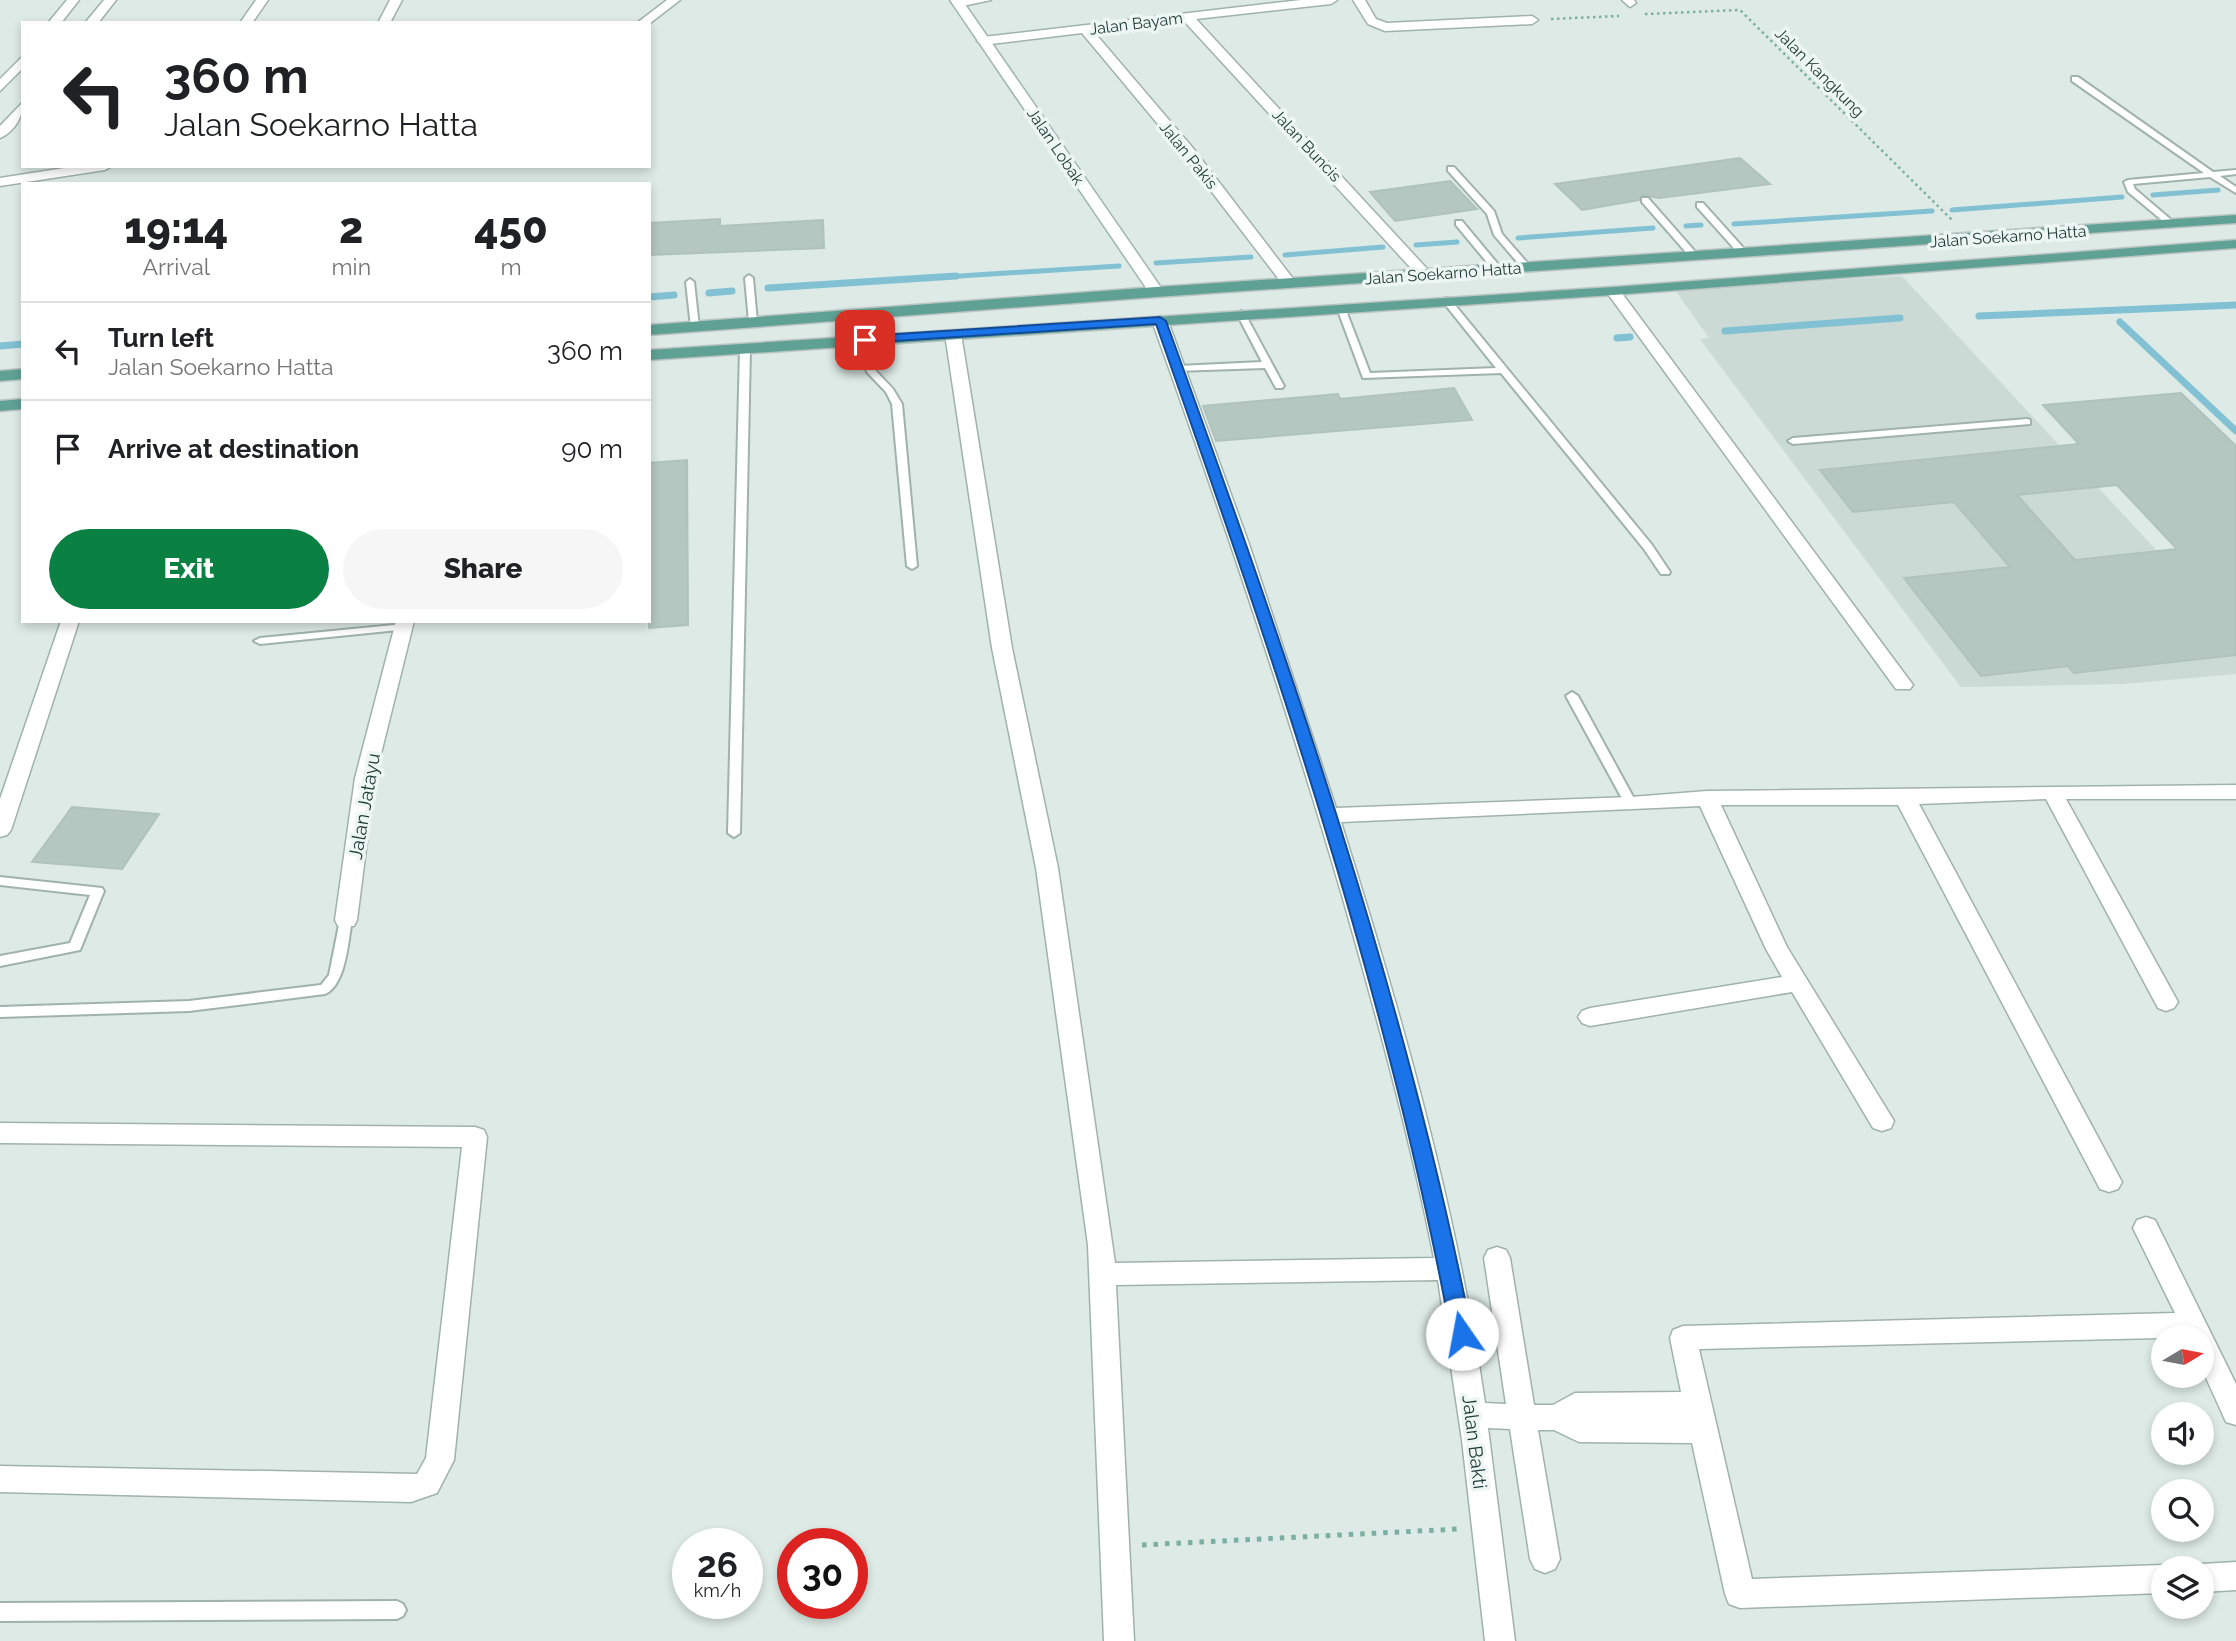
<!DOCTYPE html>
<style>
:root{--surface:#fff;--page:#f6f6f6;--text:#202124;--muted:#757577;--line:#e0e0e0;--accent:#0b8043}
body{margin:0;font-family:Raleway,sans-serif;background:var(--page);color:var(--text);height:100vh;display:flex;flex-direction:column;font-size:26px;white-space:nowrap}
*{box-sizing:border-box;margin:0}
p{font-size:23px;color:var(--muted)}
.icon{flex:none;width:38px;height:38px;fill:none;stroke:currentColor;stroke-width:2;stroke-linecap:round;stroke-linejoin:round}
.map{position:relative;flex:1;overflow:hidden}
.sheet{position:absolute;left:21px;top:182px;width:630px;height:441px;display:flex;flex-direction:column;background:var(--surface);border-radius:0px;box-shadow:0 4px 10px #0003}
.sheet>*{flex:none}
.guide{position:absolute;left:21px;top:21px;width:630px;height:147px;border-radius:0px;box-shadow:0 4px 10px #0003;background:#fff;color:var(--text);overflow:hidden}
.needle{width:46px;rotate:80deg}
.buttons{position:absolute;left:2151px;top:1325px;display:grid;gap:14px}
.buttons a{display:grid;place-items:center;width:63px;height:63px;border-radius:50%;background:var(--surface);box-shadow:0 4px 10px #0003;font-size:35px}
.speed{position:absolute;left:672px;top:1528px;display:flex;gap:14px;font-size:35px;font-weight:700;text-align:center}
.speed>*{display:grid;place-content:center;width:91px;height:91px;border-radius:50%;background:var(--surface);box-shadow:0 4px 10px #0003;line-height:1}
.speed small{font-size:18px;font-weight:400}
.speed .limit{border:10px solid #d22;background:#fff;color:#111}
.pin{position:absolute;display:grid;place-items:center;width:60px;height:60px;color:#fff;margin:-30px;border-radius:14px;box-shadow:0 4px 10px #0006}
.me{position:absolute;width:77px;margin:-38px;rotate:348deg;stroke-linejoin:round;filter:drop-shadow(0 0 5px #0008)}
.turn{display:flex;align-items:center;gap:24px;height:147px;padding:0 28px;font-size:32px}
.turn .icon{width:91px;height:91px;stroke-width:2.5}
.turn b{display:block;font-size:49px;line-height:60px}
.eta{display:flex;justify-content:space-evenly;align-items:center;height:119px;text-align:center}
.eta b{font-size:42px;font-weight:800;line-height:49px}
.primary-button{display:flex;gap:14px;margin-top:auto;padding:14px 28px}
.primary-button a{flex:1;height:80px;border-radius:42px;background:var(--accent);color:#fff;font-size:28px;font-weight:800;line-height:80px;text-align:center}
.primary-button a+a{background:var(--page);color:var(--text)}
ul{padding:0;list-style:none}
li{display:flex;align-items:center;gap:21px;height:98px;padding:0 28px;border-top:2px solid var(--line)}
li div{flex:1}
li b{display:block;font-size:26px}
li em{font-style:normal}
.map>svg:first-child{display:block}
</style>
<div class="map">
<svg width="2236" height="1641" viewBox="0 0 2236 1641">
<rect width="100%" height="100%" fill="#ddeae5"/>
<path fill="#cbdad4" d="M1902 276 2236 636V674L2123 684 1961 687 1700 339 1709 338 1675 290Z"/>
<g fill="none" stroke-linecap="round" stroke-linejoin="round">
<g stroke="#81c1d3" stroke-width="5">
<path d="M2153 195 2218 190"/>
<path d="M1952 210 2122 197"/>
<path d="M1734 224 1932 211"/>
<path d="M1686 226 1701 225"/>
<path d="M1518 238 1653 228"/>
<path d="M1416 245 1457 242"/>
<path d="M1285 255 1383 247"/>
<path d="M1156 263 1251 257"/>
<path d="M928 278 1119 266"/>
</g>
<g stroke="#81c1d3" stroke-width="7">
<path d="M768 288 956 276"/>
<path d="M709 293 732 291"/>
<path d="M649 297 674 295"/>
<path d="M1979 316 2236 305"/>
<path d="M2120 322 2236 431"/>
<path d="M1725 331 1900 318"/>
<path d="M1617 338 1630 337"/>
<path d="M0 346 23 344"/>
</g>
</g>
<g fill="#b5c7c1" stroke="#afc3bc" stroke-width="2" fill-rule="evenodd">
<path d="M1740 158 1770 184 1659 198 1642 195 1639 200 1582 210 1555 184Z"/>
<path d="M1450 181 1477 209 1395 221 1370 192Z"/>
<path d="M720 219V226L823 220 824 248 649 255V223Z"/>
<path d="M1454 388 1472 420 1216 441 1203 406 1338 394 1340 399Z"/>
<path d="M2181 393 2236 446V655L2074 673 2068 666 1981 676 1904 578 2010 567 1954 502 1853 512 1820 470 2079 444 2043 405ZM2117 485 2177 549 2075 560 2017 495Z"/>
<path d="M687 460 688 625 649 628V463Z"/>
<path d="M72 807 159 814 122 869 32 862Z"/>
</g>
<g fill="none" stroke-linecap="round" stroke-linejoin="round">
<defs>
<g id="lane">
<path d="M2072 77H2078L2213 172 2236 170V174L2220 176 2236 187V193L2210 177 2133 184 2135 189 2176 224 2169 226 2128 192 2124 182 2128 180 2204 173 2072 81Z"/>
<path d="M1448 167H1454L1494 211 1502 234 1530 266V270H1524L1494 235 1487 214 1448 171Z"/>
<path d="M1642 198H1648L1698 255V259H1692L1642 202Z"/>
<path d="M1697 203H1703L1747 252V256H1741L1697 207Z"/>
<path d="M1456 221H1462L1501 268V272H1495L1456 225Z"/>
<path d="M749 275 753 278 757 322 753 325 749 322 745 278Z"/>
<path d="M690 279 694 282 699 327 695 330 691 327 686 282Z"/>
<path d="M1447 298 1450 299 1652 545 1670 572 1669 574H1661L1644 549 1501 373 1363 378 1337 308 1338 306 1345 308 1370 373 1496 368 1444 303V299Z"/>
<path d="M1241 311 1245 314 1284 386 1282 388H1276L1265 368 1175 371 1173 369 1178 366 1262 362 1237 314Z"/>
<path d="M865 337 870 340 876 371 893 389 902 404 917 566 912 569 907 566 892 404 886 392 867 372 860 340Z"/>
<path d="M745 346 750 349 740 833 734 837 728 833 740 349Z"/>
<path d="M2027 419 2030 420V424L1793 444 1788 441 1793 438Z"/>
<path d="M404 624 408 625 409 627 408 629 260 644 254 641 260 638Z"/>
<path d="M1572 692 1578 696 1637 804 1635 807H1627L1625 804 1566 696Z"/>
<path d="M0 877 102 888 104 891 80 950 0 966V956L70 943 90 895 0 885Z"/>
<path d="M346 915 351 917 352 920C348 941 346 985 325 994L189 1011 0 1017V1007L189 1001 321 985 329 975 340 920 341 917Z"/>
<path d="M397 1601 403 1604 406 1610 403 1616 397 1619 0 1621V1603Z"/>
</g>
<g id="street">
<path d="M67 0H79L61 23H48Z"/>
<path d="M104 0H116L98 23H85Z"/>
<path d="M256 0H268L252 23H240Z"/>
<path d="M390 0H402L390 23H378Z"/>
<path d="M667 0H680L649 24 637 23Z"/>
<path d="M956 0H991L958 7 952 3Z"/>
<path d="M1301 0H1337L1331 4 1196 19 1430 272V278H1420L1184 21 1094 32 1192 147 1294 280V286H1284L1182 153 1082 33 983 45 977 41 983 37Z"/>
<path d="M1353 0H1365L1376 19 1387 23 1532 16 1538 20 1532 24 1385 31 1368 24Z"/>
<path d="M1622 0H1634L1636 3 1630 7Z"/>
<path d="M23 56V68L0 91V79Z"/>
<path d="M23 102C23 117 14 132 0 138V126Z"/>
<path d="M77 166H112L105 170 0 186V178Z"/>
<path d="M1613 287 1618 288 1910 681 1913 685 1910 689H1896L1608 294 1606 291Z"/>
<path d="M1160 316 1168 321 1249 544 1336 808 1631 797 1707 791 2236 785V799H2066L2178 1002 2174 1008 2166 1011 2158 1008 2046 799 1919 804 2122 1182 2118 1189 2109 1192 2100 1189 1898 805H1721L1787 947 1894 1121 1891 1128 1882 1131 1873 1128 1792 992 1590 1026 1582 1023 1578 1017 1582 1011 1590 1008 1782 977 1766 949 1700 806 1341 822C1401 1012 1456 1205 1485 1403L1506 1404 1484 1258 1488 1250 1497 1247 1506 1250 1510 1258 1534 1405H1553L1575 1393 1681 1392 1670 1338 1673 1330 1683 1326 2175 1313 2133 1228 2137 1220 2146 1217 2155 1220 2236 1384V1425L2226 1422 2202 1369V1337L1699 1349 1752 1579 2163 1565 2171 1568H2163V1593L1740 1608 1729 1604 1725 1594 1692 1443 1579 1442 1554 1430H1538L1560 1559 1555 1569 1545 1573 1535 1569 1530 1559 1510 1429 1488 1428 1515 1641H1485L1462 1440 1438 1280 1116 1285 1134 1641H1104L1088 1245 1036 868 992 648 945 334 948 331H958L961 334 1012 648 1058 868 1115 1263 1434 1258C1410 1137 1377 1018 1343 899 1286 704 1221 512 1152 321Z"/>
<path d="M61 621H79L11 830 7 835 0 837V799Z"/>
<path d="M396 621H414L375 778 357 920 354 926H338L335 920 355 778Z"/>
<path d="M0 1123 475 1127 484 1130 487 1137 454 1460 437 1493 411 1502 0 1492V1466L417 1474 426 1458 462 1147 0 1143Z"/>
<path d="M2236 1562V1590L2202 1592V1568H2192L2202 1564Z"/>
</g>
<path id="secondary" d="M950 0H962L1164 292 1161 295H1151Z"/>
<g id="primary">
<path d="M2236 215V223L1156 297 649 335V325L1156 287Z"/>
<path d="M2236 240V248L1613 295 649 360V350L1613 287Z"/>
<path d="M23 369V379L0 381V371Z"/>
<path d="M23 399V409L0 411V401Z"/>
</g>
</defs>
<use href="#lane" stroke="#a0b2ac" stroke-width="4"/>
<use href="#street" stroke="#a0b2ac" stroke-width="3"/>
<use href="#secondary" stroke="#9cb6ae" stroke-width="3"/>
<use href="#primary" stroke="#bcc4c2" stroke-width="3"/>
<g stroke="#7bafa2" stroke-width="2.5" stroke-dasharray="2.5 3.5" stroke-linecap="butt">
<path d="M1645 14 1740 10 1952 220"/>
<path d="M1551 19 1619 16"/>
</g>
<path stroke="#7bafa2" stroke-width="5" stroke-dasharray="4.5 7" stroke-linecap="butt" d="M1142 1545 1458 1529"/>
<use href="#lane" fill="#fff" fill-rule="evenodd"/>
<use href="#street" fill="#fff" fill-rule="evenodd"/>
<use href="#secondary" fill="#fff" fill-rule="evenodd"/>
<use href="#primary" fill="#5fa295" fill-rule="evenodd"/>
</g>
<path fill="#1a73e8" stroke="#114b97" stroke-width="2" d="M1160 317 1166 321C1286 652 1404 987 1472 1334L1469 1340 1462 1342 1454 1340 1451 1334C1387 988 1273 655 1156 324L865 343 859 340 865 336Z"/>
<g text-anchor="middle" stroke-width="7" stroke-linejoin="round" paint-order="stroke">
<g font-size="16" fill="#1e3a34" stroke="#edf6f2">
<text transform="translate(1136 23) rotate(-7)" y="6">Jalan Bayam</text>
<text transform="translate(1820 72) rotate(45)" y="6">Jalan Kangkung</text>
<text transform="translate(1307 145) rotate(47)" y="6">Jalan Buncis</text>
<text transform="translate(1056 146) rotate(56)" y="6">Jalan Lobak</text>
<text transform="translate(1189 155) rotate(51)" y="6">Jalan Pakis</text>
<text transform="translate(2008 236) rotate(-4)" y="6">Jalan Soekarno Hatta</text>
<text transform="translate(1443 273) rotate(-4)" y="6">Jalan Soekarno Hatta</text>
</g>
<g font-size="19" fill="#1e3a34" stroke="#edf6f2">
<text transform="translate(364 806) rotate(-80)" y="7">Jalan Jatayu</text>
<text transform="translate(1475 1442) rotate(83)" y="7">Jalan Bakti</text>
</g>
</g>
</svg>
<div class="buttons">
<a><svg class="needle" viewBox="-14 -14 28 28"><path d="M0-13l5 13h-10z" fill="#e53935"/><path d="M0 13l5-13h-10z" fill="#757577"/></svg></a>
<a><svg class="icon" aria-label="sound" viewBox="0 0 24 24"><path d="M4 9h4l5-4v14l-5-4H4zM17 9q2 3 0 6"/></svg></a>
<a><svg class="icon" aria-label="search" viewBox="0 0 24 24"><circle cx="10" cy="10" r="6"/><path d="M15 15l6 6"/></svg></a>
<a><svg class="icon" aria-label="layers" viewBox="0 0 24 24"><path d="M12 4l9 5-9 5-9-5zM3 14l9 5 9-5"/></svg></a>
</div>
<div class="speed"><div>26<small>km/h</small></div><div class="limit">30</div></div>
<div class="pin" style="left:865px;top:340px;background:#d93025"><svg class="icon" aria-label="arrive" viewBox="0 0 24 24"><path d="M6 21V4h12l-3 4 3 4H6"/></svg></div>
<svg class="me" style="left:1462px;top:1334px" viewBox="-20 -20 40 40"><circle r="19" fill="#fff"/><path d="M0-13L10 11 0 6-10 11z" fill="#1a73e8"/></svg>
<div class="guide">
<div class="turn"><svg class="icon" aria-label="left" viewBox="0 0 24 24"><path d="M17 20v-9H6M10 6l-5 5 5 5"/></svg><div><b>360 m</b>Jalan Soekarno Hatta</div></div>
</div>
<section class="sheet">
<div class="eta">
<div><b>19:14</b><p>Arrival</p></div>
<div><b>2</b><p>min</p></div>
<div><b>450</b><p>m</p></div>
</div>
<ul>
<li><svg class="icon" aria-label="left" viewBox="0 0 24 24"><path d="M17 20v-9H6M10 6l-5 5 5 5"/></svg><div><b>Turn left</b><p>Jalan Soekarno Hatta</p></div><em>360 m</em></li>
<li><svg class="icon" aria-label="arrive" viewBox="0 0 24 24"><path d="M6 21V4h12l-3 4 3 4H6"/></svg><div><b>Arrive at destination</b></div><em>90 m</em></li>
</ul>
<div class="primary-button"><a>Exit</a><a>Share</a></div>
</section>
</div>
